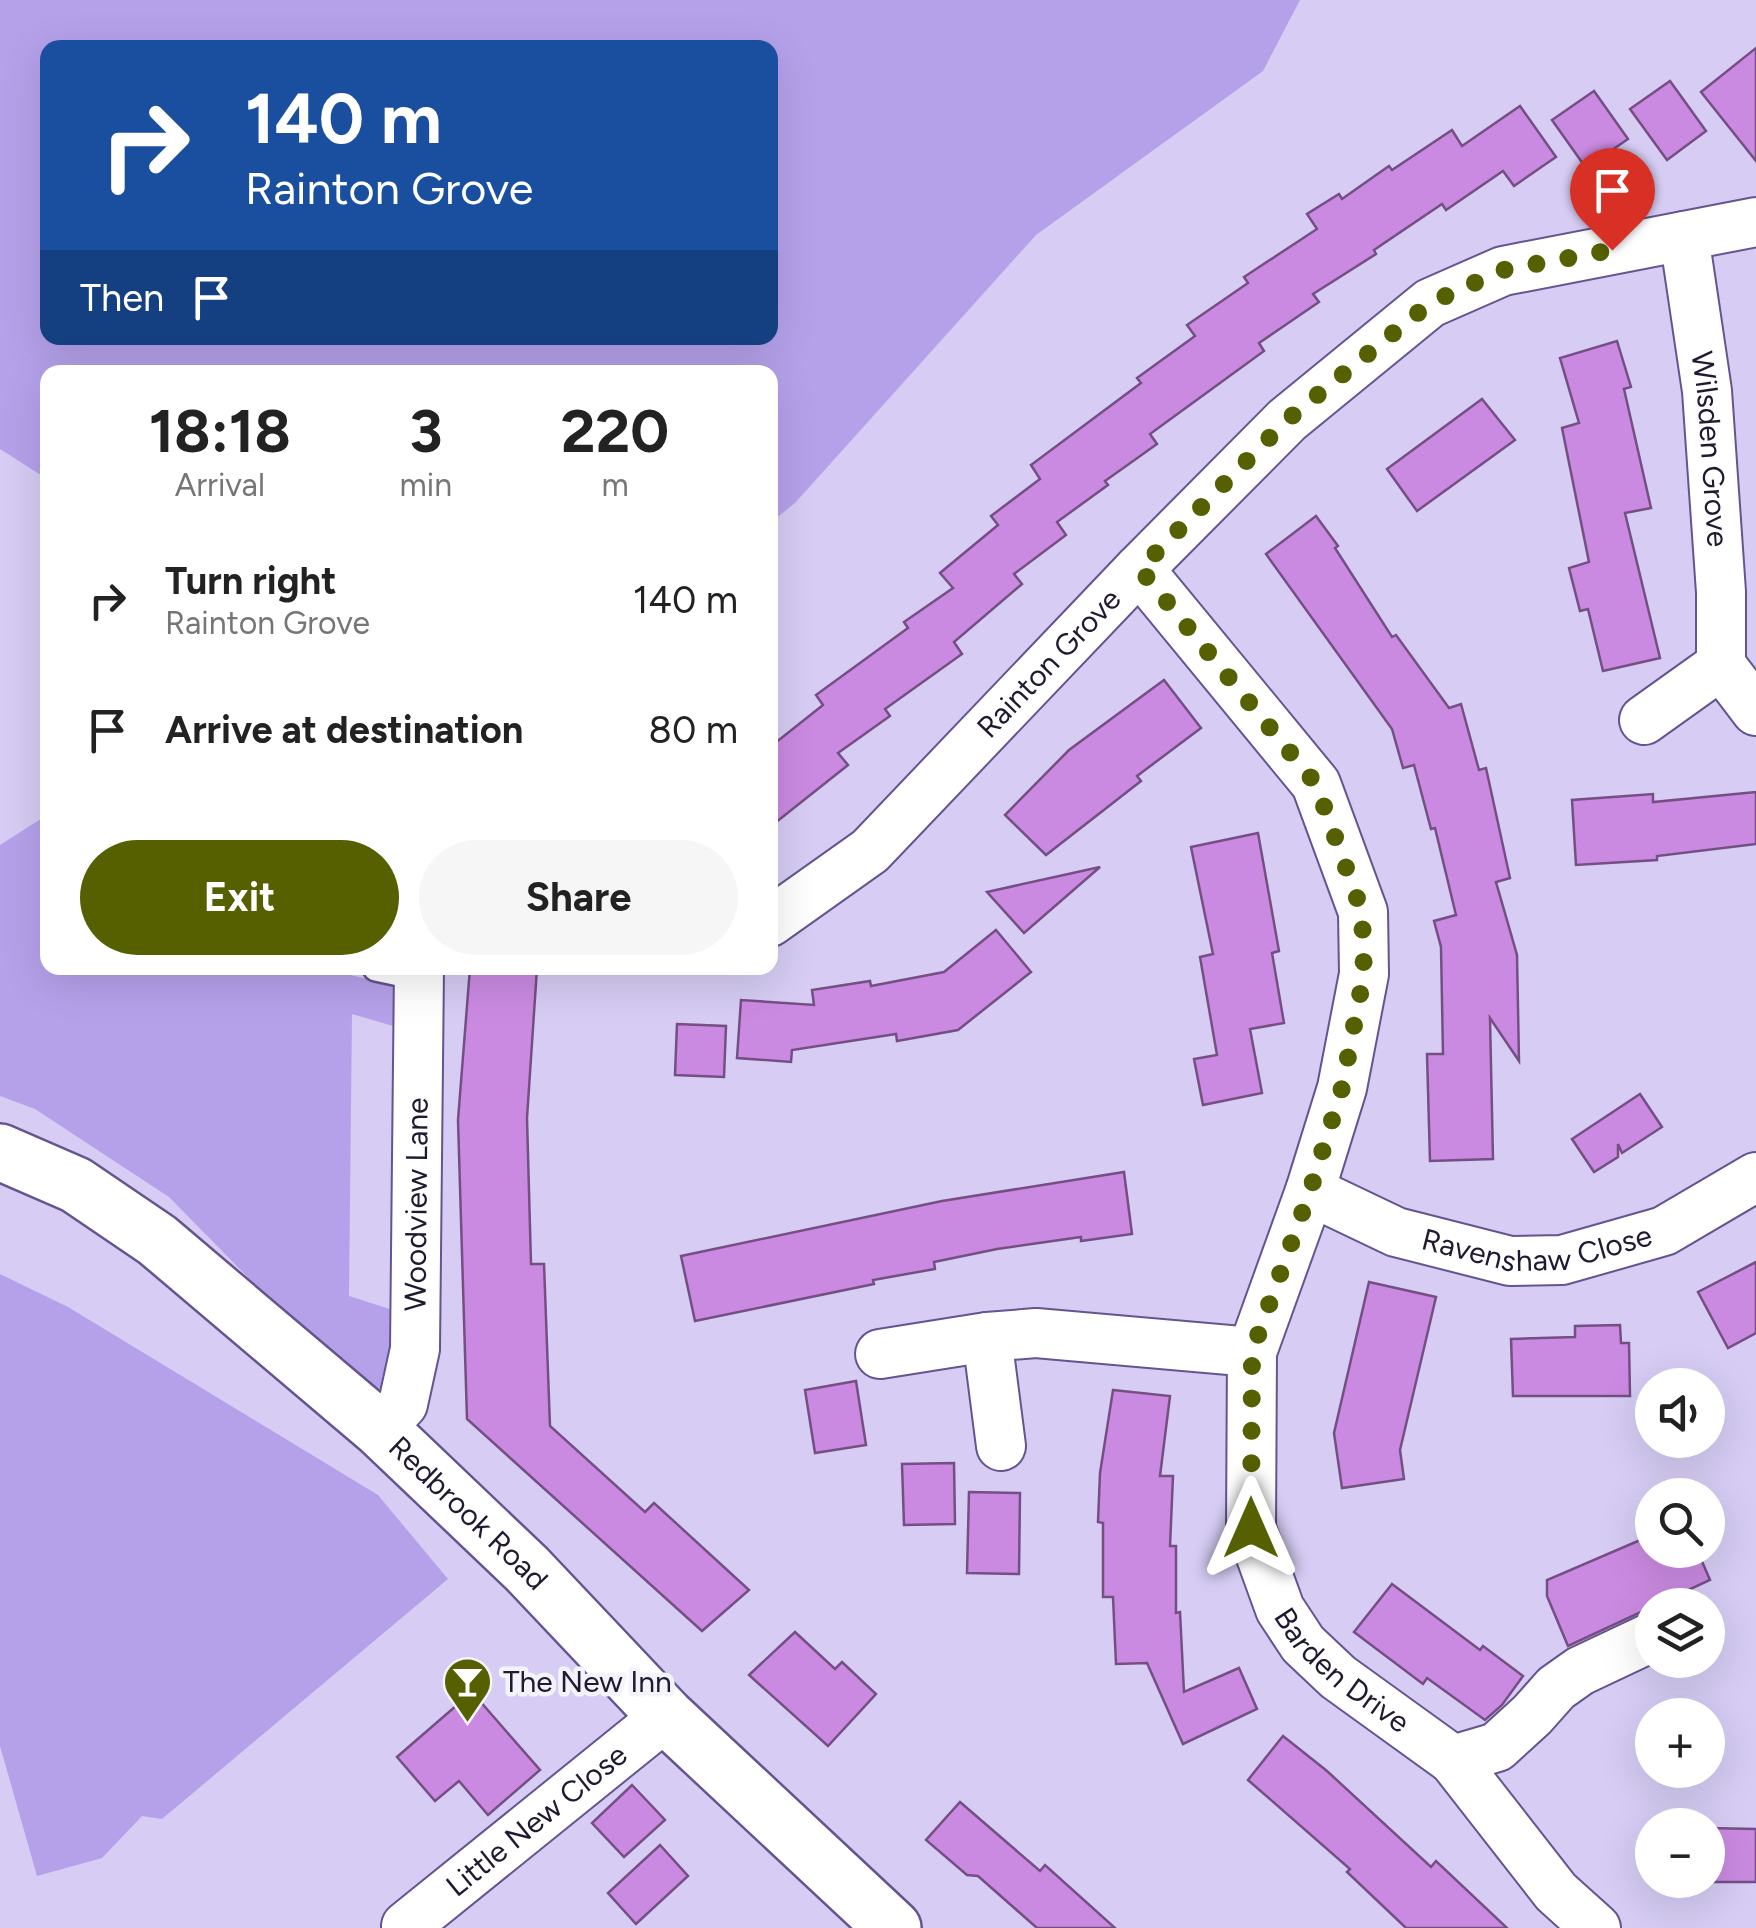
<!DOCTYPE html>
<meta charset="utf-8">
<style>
:root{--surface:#fff;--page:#f6f6f6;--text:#222;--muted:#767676;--accent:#566000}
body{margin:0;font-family:Figtree,sans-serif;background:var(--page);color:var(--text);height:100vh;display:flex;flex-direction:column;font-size:38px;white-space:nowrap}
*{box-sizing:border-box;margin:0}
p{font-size:32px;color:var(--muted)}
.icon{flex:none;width:55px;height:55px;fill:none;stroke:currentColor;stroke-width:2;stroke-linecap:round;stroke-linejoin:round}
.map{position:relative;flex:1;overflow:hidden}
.sheet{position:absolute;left:40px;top:365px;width:738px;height:610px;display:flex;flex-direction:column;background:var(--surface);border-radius:20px;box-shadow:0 10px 40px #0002}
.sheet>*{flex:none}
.top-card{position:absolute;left:40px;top:40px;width:738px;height:305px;border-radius:20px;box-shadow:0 10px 40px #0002;background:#1a4fa0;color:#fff;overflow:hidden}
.tools{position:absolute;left:1635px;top:1368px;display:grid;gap:20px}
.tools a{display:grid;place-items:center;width:90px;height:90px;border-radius:50%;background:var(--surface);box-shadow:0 10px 40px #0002;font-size:50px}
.pin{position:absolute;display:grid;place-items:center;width:85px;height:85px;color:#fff;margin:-102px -42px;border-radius:50% 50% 50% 0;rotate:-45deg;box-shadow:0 0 10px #0007}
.pin .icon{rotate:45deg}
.me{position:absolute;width:110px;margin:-55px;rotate:0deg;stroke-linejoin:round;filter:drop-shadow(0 0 8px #0008)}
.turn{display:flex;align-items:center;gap:35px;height:210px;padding:0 40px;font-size:45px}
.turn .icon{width:130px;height:130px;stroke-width:2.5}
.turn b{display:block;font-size:70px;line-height:85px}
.then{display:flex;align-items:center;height:95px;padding:0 40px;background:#0003;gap:20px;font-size:38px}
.eta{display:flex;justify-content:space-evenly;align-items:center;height:170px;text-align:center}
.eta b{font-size:60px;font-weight:700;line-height:70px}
.primary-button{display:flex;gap:20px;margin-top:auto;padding:20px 40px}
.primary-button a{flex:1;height:115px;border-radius:60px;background:var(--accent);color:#fff;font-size:40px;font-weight:700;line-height:115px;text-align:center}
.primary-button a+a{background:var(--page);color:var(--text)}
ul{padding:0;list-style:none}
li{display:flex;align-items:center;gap:30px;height:130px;padding:0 40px}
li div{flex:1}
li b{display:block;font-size:38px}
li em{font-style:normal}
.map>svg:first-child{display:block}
</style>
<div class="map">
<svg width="1756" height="1928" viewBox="0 0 1756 1928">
<rect width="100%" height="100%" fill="#d6ccf4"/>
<g fill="#b5a1ea" fill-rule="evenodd">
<path d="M0 0H1300L1263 71 1036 235 795 503 770 523V372H48L47 479 0 449ZM48 48H770V338H48Z"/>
<path d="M47 815 48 968H320L402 987 400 1028 352 1014 349 1296 396 1311 386 1392 331 1362 169 1197 35 1109 0 1096V845Z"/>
<path d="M0 1274 68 1307 378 1495 448 1579 162 1819 142 1816 102 1858 37 1876 0 1746Z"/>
</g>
<g fill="#ca8ae1" stroke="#754f84" stroke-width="2.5">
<path d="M1756 48V161L1701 92Z"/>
<path d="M1670 81 1706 131 1667 160 1630 109Z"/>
<path d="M1594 91 1628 139 1586 168 1552 120Z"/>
<path d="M1520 106 1556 157 1514 186 1503 171 1446 210 1442 204 1374 250 1376 254 1313 294 1319 302 1259 343 1264 351 1150 434 1157 444 1105 481 1108 485 1057 522 1066 535 1014 574 1022 584 954 642 962 654 885 709 890 716 838 753 848 765 770 827V747L823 705 816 695 908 628 904 622 953 588 940 573 998 525 991 516 1040 479 1031 465 1141 383 1137 378 1195 336 1187 325 1248 283 1244 277 1317 229 1307 214 1339 194 1342 199 1389 166 1392 170 1452 130 1462 146Z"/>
<path d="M1617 341 1631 387 1624 389 1651 508 1625 513 1660 658 1603 671 1588 609 1580 611 1569 568 1589 562 1562 428 1579 423 1560 358Z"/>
<path d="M1482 399 1515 440 1417 511 1387 469Z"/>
<path d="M1316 516 1338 546 1335 548 1392 637 1396 635 1449 708 1461 704 1479 770 1486 768 1510 878 1496 882 1517 955 1519 1061 1490 1018 1493 1159 1430 1161 1427 1054H1443L1441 947 1434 921 1456 915 1435 828 1431 829 1414 765 1403 768 1392 729 1266 554Z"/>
<path d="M1164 680 1201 728 1137 776 1141 781 1046 855 1005 815 1069 750Z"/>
<path d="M1756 792V844L1657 856V860L1576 865 1572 800 1653 794V802Z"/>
<path d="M1258 833 1279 951 1272 953 1284 1023 1250 1029 1262 1093 1203 1105 1194 1059 1217 1055 1200 957 1213 954 1191 847Z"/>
<path d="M1100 867 1024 933 987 892Z"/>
<path d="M996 930 1031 972 958 1030 897 1041 896 1034 792 1050 791 1062 737 1058 741 1000 814 1005 812 990 870 981 871 986 944 972Z"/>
<path d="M470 968H537L527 1118 531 1264H544L550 1426 645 1512 654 1503 749 1590 702 1631 467 1419 458 1120Z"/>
<path d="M677 1024 726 1026 724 1077 675 1075Z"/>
<path d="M1640 1094 1662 1127 1622 1153 1618 1144V1157L1594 1172 1572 1139Z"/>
<path d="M1124 1172 1132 1234 1081 1241V1237L997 1249 934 1262 935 1269 873 1280 874 1284 695 1321 681 1256 942 1201Z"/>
<path d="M1756 1262V1333L1728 1348 1698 1292Z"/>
<path d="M1369 1282 1436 1297 1400 1450 1404 1479 1342 1488 1334 1433Z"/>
<path d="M1620 1325 1621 1343H1629L1630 1396H1513L1511 1339 1575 1337V1326Z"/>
<path d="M856 1381 866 1445 815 1453 805 1390Z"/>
<path d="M1113 1390 1170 1396 1160 1476H1173L1170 1546H1176V1613L1180 1612 1184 1692 1239 1668 1257 1709 1183 1744 1147 1663 1116 1664 1113 1597H1103V1523L1098 1522 1100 1473Z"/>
<path d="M954 1463 955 1524 904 1525 902 1464Z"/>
<path d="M969 1492 1020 1493 1019 1574 967 1573Z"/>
<path d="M1652 1535V1550H1697L1710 1580 1568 1646 1547 1596V1580Z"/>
<path d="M1392 1584 1480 1650 1483 1646 1523 1676 1502 1705 1485 1720 1427 1678 1423 1684 1354 1632Z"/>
<path d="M795 1632 835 1669 842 1662 876 1694 828 1746 749 1675Z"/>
<path d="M472 1692 540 1770 488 1815 459 1781 435 1801 397 1757Z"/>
<path d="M1283 1736 1327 1771 1431 1867 1436 1861 1507 1928H1406L1347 1872 1350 1869 1248 1780Z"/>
<path d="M632 1785 665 1820 624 1857 592 1823Z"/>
<path d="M960 1802 1040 1871 1045 1865 1115 1928H1037L978 1876 967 1875 926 1840Z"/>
<path d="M1708 1828 1756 1829V1882H1708Z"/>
<path d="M660 1845 688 1876 636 1924 608 1893Z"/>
</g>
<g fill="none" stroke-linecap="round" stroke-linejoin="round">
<defs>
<path id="service" d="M376 968 418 977"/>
<g id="minor">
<path id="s1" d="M1684 236 1707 391 1721 592V665L1756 711"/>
<path id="s2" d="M1139 569 1316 784 1363 912 1364 974 1342 1088 1310 1191 1252 1352 1251 1529 1280 1609 1303 1644 1338 1677 1453 1760 1497 1747 1532 1715 1556 1688 1580 1671 1652 1637"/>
<path d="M1644 720 1721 665"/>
<path id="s3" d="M770 922 870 851 1139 569 1287 420 1430 303 1503 271 1756 222"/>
<path id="s4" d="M1310 1191 1396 1232 1510 1261 1562 1260 1664 1231 1756 1177"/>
<path d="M880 1354 987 1337"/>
<path id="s5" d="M380 1429 403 1404 415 1349 419 968"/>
<path d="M1001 1446 987 1337 1036 1333 1252 1352"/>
<path d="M1453 1760 1556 1892 1596 1928"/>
<path id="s6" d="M406 1926 666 1716"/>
</g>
<g id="tertiary">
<path id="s7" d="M0 1152 76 1185 157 1240 380 1429 527 1569 666 1716 893 1928"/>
</g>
</defs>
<use href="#service" stroke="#65548f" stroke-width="30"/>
<use href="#minor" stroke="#65548f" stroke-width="52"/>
<use href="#tertiary" stroke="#65548f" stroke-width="60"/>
<use href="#service" stroke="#fff" stroke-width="25"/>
<use href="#minor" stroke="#fff" stroke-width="48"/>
<use href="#tertiary" stroke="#fff" stroke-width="55"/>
</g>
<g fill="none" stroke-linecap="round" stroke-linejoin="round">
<path stroke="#566000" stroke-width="18" stroke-dasharray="0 32.4" d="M1251 1528 1252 1352 1310 1191 1342 1088 1364 974 1362 912 1316 784 1140 569 1287 420 1430 303 1503 270 1612 250"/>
</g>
<defs>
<symbol id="bar-pin" viewBox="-11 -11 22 30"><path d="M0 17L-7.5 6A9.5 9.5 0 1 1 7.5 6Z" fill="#566000" stroke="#f4f3fa"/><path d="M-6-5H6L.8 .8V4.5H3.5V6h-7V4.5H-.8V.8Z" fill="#fff"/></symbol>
</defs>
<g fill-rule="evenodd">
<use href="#bar-pin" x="440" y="1654" width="55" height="75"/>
</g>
<g text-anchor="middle" stroke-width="9" stroke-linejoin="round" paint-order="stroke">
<g font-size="30" fill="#201931" stroke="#f4f3fa">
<text dy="10" stroke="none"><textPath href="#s1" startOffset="215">Wilsden Grove</textPath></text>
<text dy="10" stroke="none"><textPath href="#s3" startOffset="382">Rainton Grove</textPath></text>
<text dy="10" stroke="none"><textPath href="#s5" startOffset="235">Woodview Lane</textPath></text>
<text dy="10" stroke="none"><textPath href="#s4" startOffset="240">Ravenshaw Close</textPath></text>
<text dy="10" stroke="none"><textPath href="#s7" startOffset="595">Redbrook Road</textPath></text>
<text dy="10" stroke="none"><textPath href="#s2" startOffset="1222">Barden Drive</textPath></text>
<text dy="10" stroke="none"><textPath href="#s6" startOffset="168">Little New Close</textPath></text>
</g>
<g font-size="30" fill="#201931" stroke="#f4f3fa" text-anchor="start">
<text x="503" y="1692">The New Inn</text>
</g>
</g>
</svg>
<div class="tools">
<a><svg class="icon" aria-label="sound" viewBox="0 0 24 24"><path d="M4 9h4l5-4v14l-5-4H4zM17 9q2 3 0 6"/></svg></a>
<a><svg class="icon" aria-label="search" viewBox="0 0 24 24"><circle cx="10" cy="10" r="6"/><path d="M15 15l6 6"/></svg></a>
<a><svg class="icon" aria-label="layers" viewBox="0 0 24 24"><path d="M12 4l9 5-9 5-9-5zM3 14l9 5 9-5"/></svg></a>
<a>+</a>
<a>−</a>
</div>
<div class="pin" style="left:1612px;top:250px;background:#d93025"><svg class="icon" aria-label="arrive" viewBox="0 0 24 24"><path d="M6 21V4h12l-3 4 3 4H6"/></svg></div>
<svg class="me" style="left:1251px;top:1528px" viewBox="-20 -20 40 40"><path d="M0-17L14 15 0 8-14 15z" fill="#566000" stroke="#fff" stroke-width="4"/></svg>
<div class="top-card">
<div class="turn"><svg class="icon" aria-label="right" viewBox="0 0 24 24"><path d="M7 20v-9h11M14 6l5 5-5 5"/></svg><div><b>140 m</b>Rainton Grove</div></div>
<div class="then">Then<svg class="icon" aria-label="arrive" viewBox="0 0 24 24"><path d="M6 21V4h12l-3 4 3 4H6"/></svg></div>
</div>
<section class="sheet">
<div class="eta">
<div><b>18:18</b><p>Arrival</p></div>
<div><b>3</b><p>min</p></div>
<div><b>220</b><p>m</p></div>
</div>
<ul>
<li><svg class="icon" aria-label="right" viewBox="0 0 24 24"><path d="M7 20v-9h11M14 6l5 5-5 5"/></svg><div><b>Turn right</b><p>Rainton Grove</p></div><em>140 m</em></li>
<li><svg class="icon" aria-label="arrive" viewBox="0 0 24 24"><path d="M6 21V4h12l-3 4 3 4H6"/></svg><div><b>Arrive at destination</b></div><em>80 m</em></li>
</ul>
<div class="primary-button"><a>Exit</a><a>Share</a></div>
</section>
</div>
